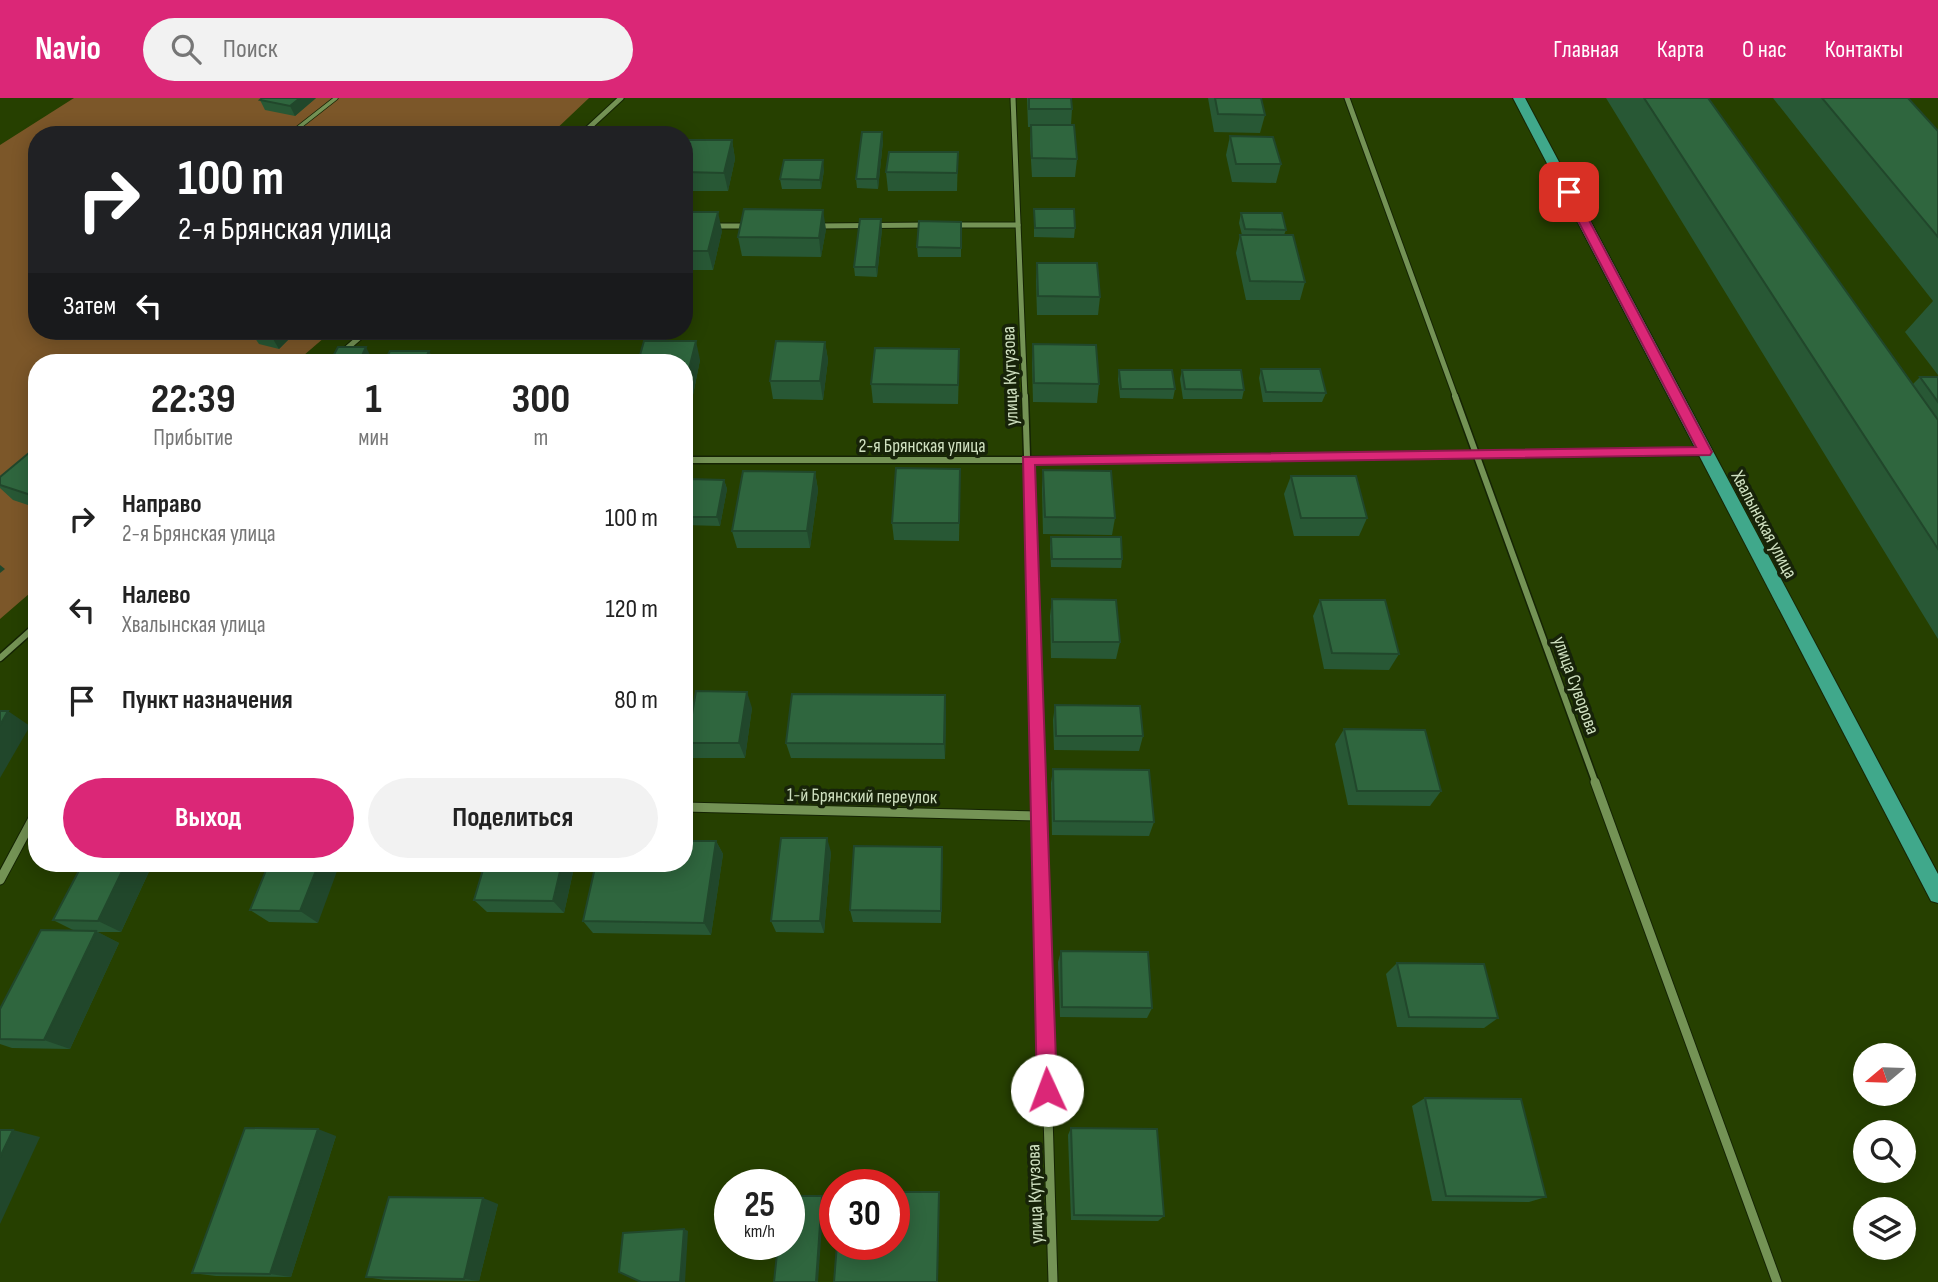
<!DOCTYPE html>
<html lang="ru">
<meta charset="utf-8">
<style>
:root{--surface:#fff;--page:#f2f2f2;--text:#222;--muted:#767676;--accent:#db2777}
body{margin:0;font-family:"Sofia Sans Condensed",sans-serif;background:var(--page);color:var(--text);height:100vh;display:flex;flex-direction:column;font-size:26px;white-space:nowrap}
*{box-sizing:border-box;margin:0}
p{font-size:23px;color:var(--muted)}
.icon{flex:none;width:38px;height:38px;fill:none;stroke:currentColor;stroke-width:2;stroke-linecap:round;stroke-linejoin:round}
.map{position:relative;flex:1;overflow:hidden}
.details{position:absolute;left:28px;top:256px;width:665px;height:518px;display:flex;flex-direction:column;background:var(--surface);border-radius:28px;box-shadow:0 4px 18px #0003}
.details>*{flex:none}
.hud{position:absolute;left:28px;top:28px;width:665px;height:214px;border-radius:28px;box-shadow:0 4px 18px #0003;background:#202124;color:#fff;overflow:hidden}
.needle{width:46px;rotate:251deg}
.fabs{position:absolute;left:1853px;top:945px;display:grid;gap:14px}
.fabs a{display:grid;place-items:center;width:63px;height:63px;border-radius:50%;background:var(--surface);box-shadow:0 4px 18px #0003;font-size:35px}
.speed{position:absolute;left:714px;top:1071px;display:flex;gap:14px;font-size:35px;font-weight:700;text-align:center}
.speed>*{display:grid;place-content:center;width:91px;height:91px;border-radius:50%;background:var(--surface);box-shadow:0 4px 18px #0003;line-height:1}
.speed small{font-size:18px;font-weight:400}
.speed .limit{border:10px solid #d22;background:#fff;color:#111}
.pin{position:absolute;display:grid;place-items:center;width:60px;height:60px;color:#fff;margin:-30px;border-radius:14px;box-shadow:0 4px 10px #0006}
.me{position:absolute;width:77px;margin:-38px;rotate:358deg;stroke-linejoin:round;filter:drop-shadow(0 0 5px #0008)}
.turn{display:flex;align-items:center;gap:24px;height:147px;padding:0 35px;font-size:32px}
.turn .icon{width:91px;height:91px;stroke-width:2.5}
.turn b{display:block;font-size:49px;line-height:60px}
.then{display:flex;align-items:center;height:66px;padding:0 35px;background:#0003;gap:14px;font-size:26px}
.eta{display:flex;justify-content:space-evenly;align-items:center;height:119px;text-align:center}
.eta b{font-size:42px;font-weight:700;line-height:49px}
.primary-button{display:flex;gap:14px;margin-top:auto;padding:14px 35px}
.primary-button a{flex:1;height:80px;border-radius:42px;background:var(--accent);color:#fff;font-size:28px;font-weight:700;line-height:80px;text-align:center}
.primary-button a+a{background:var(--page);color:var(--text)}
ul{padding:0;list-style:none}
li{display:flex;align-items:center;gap:21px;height:91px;padding:0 35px}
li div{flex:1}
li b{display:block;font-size:26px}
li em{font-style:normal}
header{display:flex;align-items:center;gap:42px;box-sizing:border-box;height:98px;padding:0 35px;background:var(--accent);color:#fff}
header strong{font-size:33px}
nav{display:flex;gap:38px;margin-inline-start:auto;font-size:24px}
.search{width:490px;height:63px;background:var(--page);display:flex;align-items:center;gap:18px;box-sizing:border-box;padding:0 24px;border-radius:38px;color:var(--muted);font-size:26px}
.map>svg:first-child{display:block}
</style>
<header>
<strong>Navio</strong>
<div class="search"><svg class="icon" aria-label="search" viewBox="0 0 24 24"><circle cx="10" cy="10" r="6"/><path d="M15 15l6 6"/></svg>Поиск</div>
<nav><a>Главная</a><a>Карта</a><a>О нас</a><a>Контакты</a></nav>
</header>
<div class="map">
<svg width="1938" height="1184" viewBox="0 0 1938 1184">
<rect width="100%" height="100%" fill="#264000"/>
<path fill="#7c5729" d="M74 0H589L550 37H37V233H332L296 264H37V489L0 521V47Z"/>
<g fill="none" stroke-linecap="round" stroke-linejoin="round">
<defs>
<path id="lane" d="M289 37 336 0"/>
<g id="street-far2">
<path d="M1013 0 1025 300"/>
<path d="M1347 0 1456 300"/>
<path d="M581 37 621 0"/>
<path d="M954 127H1018"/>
<path d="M713 128H750"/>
<path d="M818 128 929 127"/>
<path d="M331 264 367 233"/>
</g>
<g id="street-far1">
<path d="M1025 298 1038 686"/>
<path d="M1455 298 1596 686"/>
<path d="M684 362H1028L1704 354"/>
<path d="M0 560 37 527"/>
</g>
<g id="street">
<path d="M1038 684 1053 1184"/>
<path d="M1595 684 1777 1184"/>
<path d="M684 709 1038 718"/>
<path d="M0 782 37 713"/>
</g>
<path id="primary" d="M1513 0H1525L1938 776V805L1931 803Z"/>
</defs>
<use href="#lane" stroke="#152404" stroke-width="5"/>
<use href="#street-far2" stroke="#152404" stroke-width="7"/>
<use href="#street-far1" stroke="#152404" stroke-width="9"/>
<use href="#street" stroke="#152404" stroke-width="11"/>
<use href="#primary" stroke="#152404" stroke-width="2"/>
<use href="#lane" stroke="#749355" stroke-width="3.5"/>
<use href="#street-far2" stroke="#749355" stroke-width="5"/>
<use href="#street-far1" stroke="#749355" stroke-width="6"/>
<use href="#street" stroke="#749355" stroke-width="9"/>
<use href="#primary" fill="#40a88b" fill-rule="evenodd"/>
</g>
<g fill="#285835">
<path d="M316 0 295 18 265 12 260 2Z"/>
<path d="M1027 0H1071L1072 11 1071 27 1077 61 1075 79H1032L1030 46 1031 29H1028Z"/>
<path d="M1208 0H1261L1265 17 1260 35 1214 34Z"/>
<path d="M1606 0H1708L1913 286 1920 279H1938V541Z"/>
<path d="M1773 0H1908L1938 33V277L1905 234 1933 203Z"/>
<path d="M1230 38 1281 66 1276 85 1232 84 1226 57Z"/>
<path d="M684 42H732L735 61 728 93H684Z"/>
<path d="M883 43 878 91 857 90 856 81Z"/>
<path d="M958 54 957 93H888L886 74Z"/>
<path d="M824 72 821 91H782L780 81Z"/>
<path d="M1034 111 1075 130 1074 140 1034 139Z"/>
<path d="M684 114 722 133 713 172H684Z"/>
<path d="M1241 115 1286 132 1284 137 1305 184 1300 202H1246L1236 155 1240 137H1242L1239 125Z"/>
<path d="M961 124V159H918L917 149Z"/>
<path d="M826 131 821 159 742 158 738 139Z"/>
<path d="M882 131 877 179 855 178 854 169Z"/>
<path d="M1037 165 1100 199 1098 217H1037L1036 183Z"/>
<path d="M256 233H294L295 235 279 251 259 246 252 236Z"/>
<path d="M825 244 828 262 823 302 773 301 770 283Z"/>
<path d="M1033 246 1099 286 1097 305 1033 304 1032 265Z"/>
<path d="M700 262 692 302H684V264Z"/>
<path d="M959 270 958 306 873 305 871 286Z"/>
<path d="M1261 271 1326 295 1322 304H1263L1259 280Z"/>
<path d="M1119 272 1175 291 1173 301 1120 300 1118 281Z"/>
<path d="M1182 272 1244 292 1242 301H1183L1180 281Z"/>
<path d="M37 356V410L13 402 0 390V379Z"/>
<path d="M1043 372 1115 420 1112 437 1043 436 1042 390Z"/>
<path d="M815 374 818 392 810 450H737L732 433Z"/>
<path d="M1291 378 1367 420 1359 438H1294L1284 396Z"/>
<path d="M724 382 727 391 720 428 684 427V404Z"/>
<path d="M960 388 959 443 894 442 892 425Z"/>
<path d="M1051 439 1122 461 1121 470 1051 469 1050 448Z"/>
<path d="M1052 501 1120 544 1116 561 1051 560 1050 518Z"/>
<path d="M1320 502 1399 556 1389 572 1324 571 1313 518Z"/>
<path d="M1055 607 1143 638 1139 653 1054 652 1053 622Z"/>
<path d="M752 610 745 660H693L687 645Z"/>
<path d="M946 613 945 661 791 660 786 645Z"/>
<path d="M1344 631 1441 693 1430 708 1348 707 1335 646Z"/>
<path d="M1053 671 1154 724 1149 738 1052 737 1051 685Z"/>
<path d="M716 743 723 756 711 837 593 835 583 823Z"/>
<path d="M942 749 941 825 853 824 850 812Z"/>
<path d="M831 754 824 835 776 834 771 823Z"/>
<path d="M83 765H153L121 834H97L119 845 70 951 12 950 0 946V941L75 833 53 822Z"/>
<path d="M269 765 318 825 269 824 250 812Z"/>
<path d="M485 765H575L564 815 487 814 474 802Z"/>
<path d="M1061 853 1152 910 1147 920 1060 919 1058 864Z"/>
<path d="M1397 865 1498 920 1484 930 1397 929 1386 876Z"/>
<path d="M1425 1000 1546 1099 1529 1104 1432 1103 1412 1008Z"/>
<path d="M1071 1030 1164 1118 1158 1123 1071 1122 1068 1037Z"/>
<path d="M336 1038 291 1179 216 1178 192 1175Z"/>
<path d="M498 1106 479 1183 385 1182 366 1179Z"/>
</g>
<g fill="#21472b">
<path d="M300 0H316L295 18 290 8Z"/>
<path d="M882 34 883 43 878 91 877 81Z"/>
<path d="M732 42 735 61 728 93 724 75Z"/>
<path d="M823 62 824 72 821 91 820 82Z"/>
<path d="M823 112 826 131 821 159 819 140Z"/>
<path d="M718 114 722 133 713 172 708 153Z"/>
<path d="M881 121 882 131 877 179 876 169Z"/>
<path d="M281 233H294L295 235 279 251 273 241Z"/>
<path d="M696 243 700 262 692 302 686 283Z"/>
<path d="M825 244 828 262 823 302 820 283Z"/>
<path d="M366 249 371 259 369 264H359Z"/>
<path d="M429 253 434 262 433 264H424Z"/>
<path d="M815 374 818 392 810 450 807 433Z"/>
<path d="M724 382 727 391 720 428 717 419Z"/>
<path d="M0 467 5 471 0 475Z"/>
<path d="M747 594 752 610 745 660 739 645Z"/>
<path d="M945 597 946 613 945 661 944 646Z"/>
<path d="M8 613 30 628 0 680V627Z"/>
<path d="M827 740 831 754 824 835 820 823Z"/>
<path d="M716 743 723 756 711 837 704 825Z"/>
<path d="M942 749 943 762 941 825V813Z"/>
<path d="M126 765H153L121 834 98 823Z"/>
<path d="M319 765H340L318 825 300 813Z"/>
<path d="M562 765H575L564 815 553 803Z"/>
<path d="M96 833 119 845 70 951 44 942Z"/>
<path d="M318 1031 336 1038 291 1179 270 1176Z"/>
<path d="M13 1032 40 1039 0 1126V1059Z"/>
<path d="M939 1094V1100L938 1184H937Z"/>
<path d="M822 1098 824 1100 818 1184H816Z"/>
<path d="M483 1100 498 1106 479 1183 464 1181Z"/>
<path d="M684 1131 688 1133 685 1184H680Z"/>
</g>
<g fill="#2f663e" stroke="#21472b" stroke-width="2">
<path d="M262 0H300L290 8 260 2Z"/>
<path d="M1029 0H1071L1072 11H1029Z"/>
<path d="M1215 0H1261L1265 17 1218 16Z"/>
<path d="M1644 0H1708L1938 322V451Z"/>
<path d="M1822 0H1908L1938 33V139Z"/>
<path d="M1031 27H1074L1077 61 1032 60Z"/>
<path d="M862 34H882L877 81H856Z"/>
<path d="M563 36H632L563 37Z"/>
<path d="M1230 38 1273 39 1281 66H1236Z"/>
<path d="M684 42H732L724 75 684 74Z"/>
<path d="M889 54H958L957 75 886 74Z"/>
<path d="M784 62H823L820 82 780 81Z"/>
<path d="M744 111 823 112 819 140 738 139Z"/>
<path d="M1034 111H1074L1075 130H1035Z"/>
<path d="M684 114H718L708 153H684Z"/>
<path d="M1241 115H1282L1286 132 1245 131Z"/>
<path d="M860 121H881L876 169H854Z"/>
<path d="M919 123 961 124V150L917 149Z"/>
<path d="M1240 137H1293L1305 184 1250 183Z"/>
<path d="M1037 165H1097L1100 199 1038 198Z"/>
<path d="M256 233H281L273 241 252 236Z"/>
<path d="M644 243H696L686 283H684V264H638Z"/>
<path d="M776 243 825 244 820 283H770Z"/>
<path d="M1033 246 1096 247 1099 286 1034 285Z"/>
<path d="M338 249H366L359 264H330Z"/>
<path d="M875 250 959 251 958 287 871 286Z"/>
<path d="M390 253H429L424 264H384Z"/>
<path d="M494 257 537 258 534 264H491Z"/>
<path d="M1261 271H1320L1326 295 1266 294Z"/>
<path d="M1119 272H1172L1175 291H1121Z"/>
<path d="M1182 272H1241L1244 292 1185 291Z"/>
<path d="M1920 279H1938V304Z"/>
<path d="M30 354 37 356V399L0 387V379Z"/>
<path d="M896 370 960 371 959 425H892Z"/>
<path d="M1043 372 1111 373 1115 420 1045 419Z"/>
<path d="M743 373 815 374 807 433H732Z"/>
<path d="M1291 378H1356L1367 420H1301Z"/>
<path d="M689 381 724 382 717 419H684V404Z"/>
<path d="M1051 439H1121L1122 461H1052Z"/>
<path d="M1052 501 1116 502 1120 544H1053Z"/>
<path d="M1320 502H1385L1399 556 1332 555Z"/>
<path d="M696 593 747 594 739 645H687Z"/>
<path d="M792 596 945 597 944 646 786 645Z"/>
<path d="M1055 607 1140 608 1143 638H1056Z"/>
<path d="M0 613H8L0 627Z"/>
<path d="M1344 631 1425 632 1441 693H1357Z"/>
<path d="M1053 671 1149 672 1154 724 1054 723Z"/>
<path d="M781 740H827L820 823H771Z"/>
<path d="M684 743H716L704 825 583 823 596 765H684Z"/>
<path d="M854 748 942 749 941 813 850 812Z"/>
<path d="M83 765H126L98 823 53 822Z"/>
<path d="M269 765H319L300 813 250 812Z"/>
<path d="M485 765H562L553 803 474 802Z"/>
<path d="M41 832 96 833 44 942 0 941V911Z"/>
<path d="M1061 853 1148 854 1152 910 1062 909Z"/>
<path d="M1397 865 1484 866 1498 920 1409 919Z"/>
<path d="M1425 1000 1521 1001 1546 1099 1446 1098Z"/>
<path d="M245 1030 318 1031 270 1176 192 1175Z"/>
<path d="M1071 1030 1157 1031 1164 1118 1074 1117Z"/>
<path d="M0 1032H13L0 1059Z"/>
<path d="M894 1094H939L937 1184H834L837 1146H894Z"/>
<path d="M789 1098H822L816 1184H774L778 1146H789Z"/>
<path d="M389 1099 483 1100 464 1181 366 1179Z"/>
<path d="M684 1131 680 1184H641L619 1174 623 1135Z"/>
</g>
<path fill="#db2777" stroke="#8e194d" stroke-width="2" d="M1565 92 1574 94 1712 354 1710 357 1035 367 1057 992 1054 999 1047 1002 1040 999 1037 992 1023 359 1696 349 1563 94Z"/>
<g text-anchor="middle" stroke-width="7" stroke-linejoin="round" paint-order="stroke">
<g font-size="19" fill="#cfe0c0" stroke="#172309">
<text transform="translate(1009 278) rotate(-92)" y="7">улица Кутузова</text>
<text x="922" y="354">2-я Брянская улица</text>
<text transform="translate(1765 426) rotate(62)" y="7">Хвалынская улица</text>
<text transform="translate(1577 587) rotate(70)" y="7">улица Суворова</text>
<text transform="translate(862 697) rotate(1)" y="7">1-й Брянский переулок</text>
<text transform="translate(1034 1096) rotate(-92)" y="7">улица Кутузова</text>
</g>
</g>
</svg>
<div class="fabs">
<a><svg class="needle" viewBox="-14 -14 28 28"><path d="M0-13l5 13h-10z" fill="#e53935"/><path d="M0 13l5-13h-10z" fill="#767676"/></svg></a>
<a><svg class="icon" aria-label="search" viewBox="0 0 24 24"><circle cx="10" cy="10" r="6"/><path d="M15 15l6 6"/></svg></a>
<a><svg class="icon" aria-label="layers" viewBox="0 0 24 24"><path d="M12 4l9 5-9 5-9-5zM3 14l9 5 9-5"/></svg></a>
</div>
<div class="speed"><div>25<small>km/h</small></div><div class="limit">30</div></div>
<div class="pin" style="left:1569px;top:94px;background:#d93025"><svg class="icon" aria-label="arrive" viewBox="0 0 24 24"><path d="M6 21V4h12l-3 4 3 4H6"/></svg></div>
<svg class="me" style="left:1047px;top:992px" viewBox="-20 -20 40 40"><circle r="19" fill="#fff"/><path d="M0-13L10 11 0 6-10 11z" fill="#db2777"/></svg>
<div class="hud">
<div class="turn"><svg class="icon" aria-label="right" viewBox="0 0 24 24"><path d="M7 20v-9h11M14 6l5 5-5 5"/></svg><div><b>100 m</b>2-я Брянская улица</div></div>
<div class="then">Затем<svg class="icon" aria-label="left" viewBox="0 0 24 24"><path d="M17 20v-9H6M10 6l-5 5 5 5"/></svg></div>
</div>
<section class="details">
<div class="eta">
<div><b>22:39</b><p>Прибытие</p></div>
<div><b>1</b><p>мин</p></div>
<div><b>300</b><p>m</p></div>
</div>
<ul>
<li><svg class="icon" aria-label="right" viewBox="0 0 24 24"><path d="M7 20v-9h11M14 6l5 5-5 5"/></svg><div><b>Направо</b><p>2-я Брянская улица</p></div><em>100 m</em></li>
<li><svg class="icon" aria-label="left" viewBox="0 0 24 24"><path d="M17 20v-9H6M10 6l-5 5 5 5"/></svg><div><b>Налево</b><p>Хвалынская улица</p></div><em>120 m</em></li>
<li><svg class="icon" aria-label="arrive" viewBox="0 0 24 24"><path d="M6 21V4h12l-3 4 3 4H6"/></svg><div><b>Пункт назначения</b></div><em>80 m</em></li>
</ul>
<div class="primary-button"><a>Выход</a><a>Поделиться</a></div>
</section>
</div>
